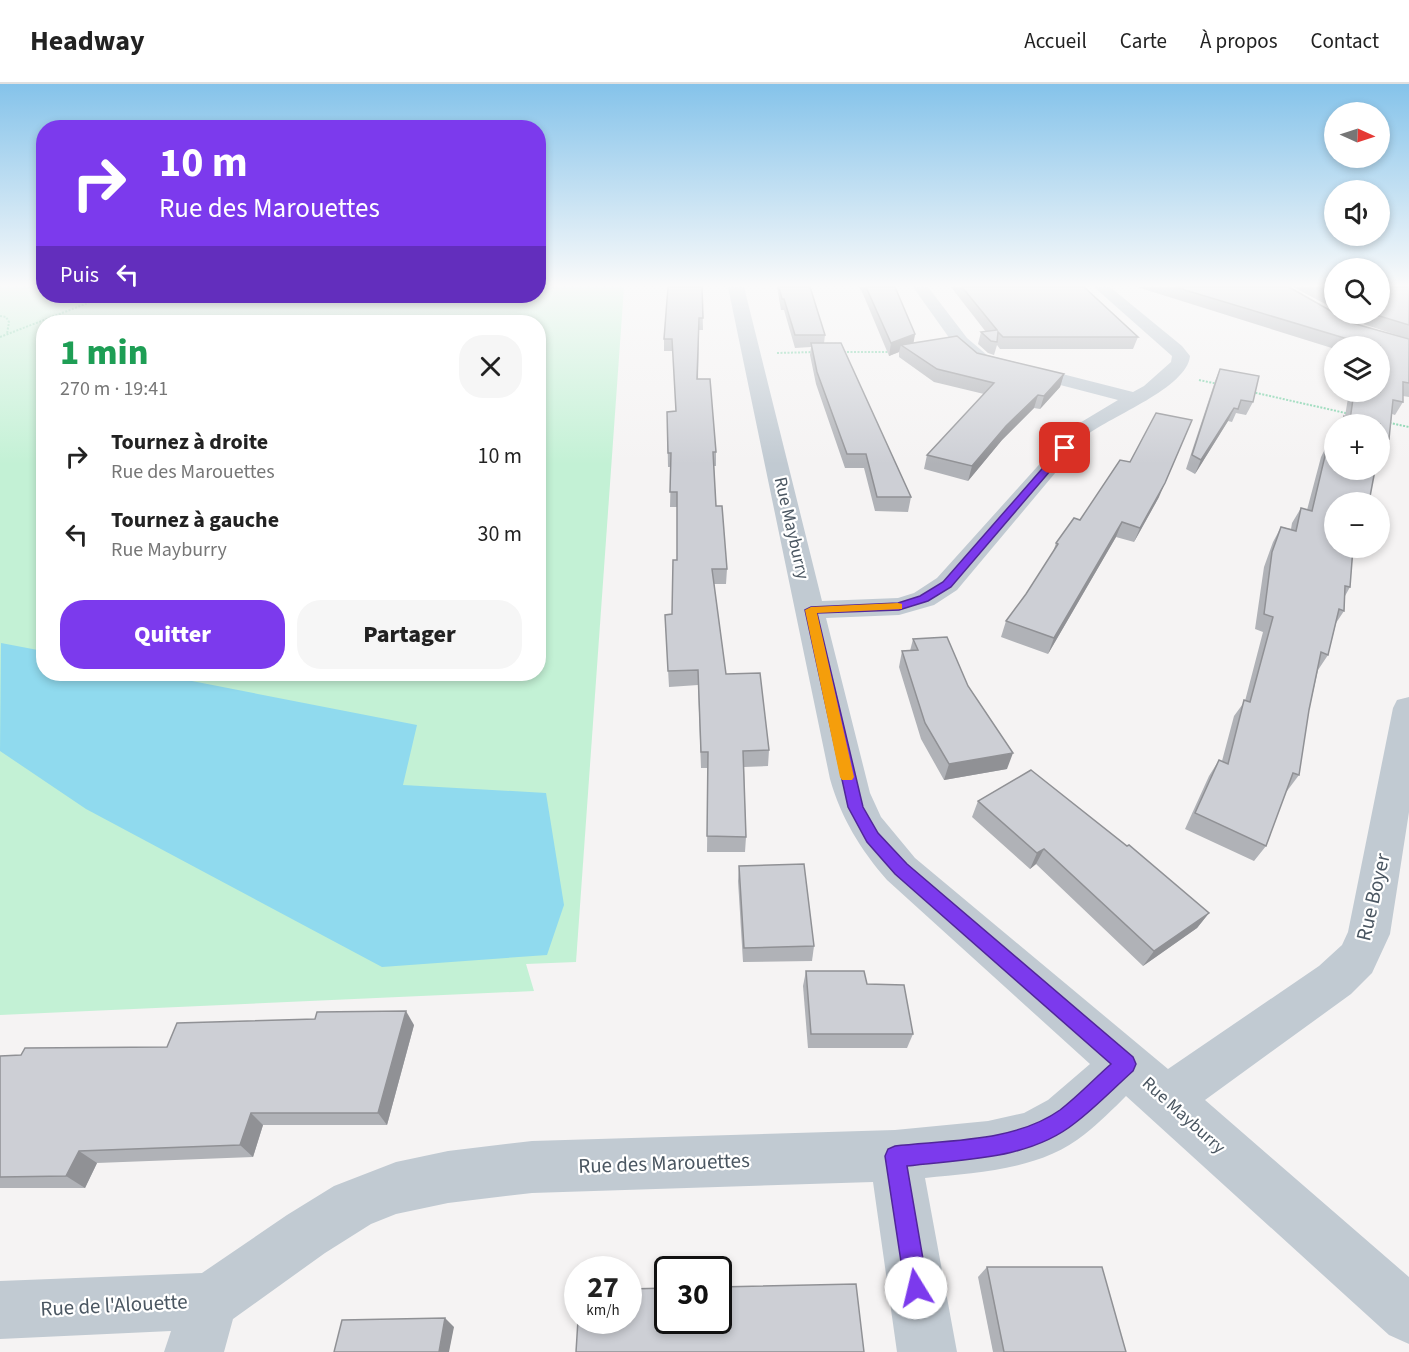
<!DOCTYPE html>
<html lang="fr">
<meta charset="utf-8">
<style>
:root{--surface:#fff;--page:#f6f6f6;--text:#222;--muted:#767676;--line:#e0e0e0;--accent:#7c3aed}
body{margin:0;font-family:"Source Sans 3",sans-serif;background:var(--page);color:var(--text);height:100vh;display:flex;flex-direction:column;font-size:22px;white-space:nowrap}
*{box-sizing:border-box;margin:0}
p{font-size:20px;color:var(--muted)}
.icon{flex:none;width:33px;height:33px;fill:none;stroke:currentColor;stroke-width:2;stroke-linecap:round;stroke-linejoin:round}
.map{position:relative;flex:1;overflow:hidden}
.side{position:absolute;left:36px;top:231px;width:510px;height:366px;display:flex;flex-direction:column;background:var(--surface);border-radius:24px;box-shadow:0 3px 9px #0003}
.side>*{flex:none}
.hud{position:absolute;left:36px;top:36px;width:510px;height:183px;border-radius:24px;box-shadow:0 3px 9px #0003;background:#7c3aed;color:#fff;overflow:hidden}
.needle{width:39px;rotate:93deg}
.controls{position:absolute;left:1324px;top:18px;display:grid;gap:12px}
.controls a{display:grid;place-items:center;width:66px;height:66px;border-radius:50%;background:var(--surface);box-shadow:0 3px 9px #0003;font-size:30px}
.speed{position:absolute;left:564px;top:1172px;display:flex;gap:12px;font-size:30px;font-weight:700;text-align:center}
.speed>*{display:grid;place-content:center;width:78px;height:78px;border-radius:50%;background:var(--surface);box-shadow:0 3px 9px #0003;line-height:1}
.speed small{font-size:15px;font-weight:400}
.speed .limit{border:3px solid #111;border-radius:9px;background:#fff;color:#111}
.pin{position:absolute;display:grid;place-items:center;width:51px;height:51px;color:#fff;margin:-26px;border-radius:12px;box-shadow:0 3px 9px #0006}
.me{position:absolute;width:66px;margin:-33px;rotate:351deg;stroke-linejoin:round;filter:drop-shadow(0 0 4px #0008)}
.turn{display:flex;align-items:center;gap:21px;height:126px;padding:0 24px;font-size:27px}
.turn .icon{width:78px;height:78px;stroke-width:2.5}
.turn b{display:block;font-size:42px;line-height:51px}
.then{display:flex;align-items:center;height:57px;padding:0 24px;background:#0003;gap:12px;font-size:22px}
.round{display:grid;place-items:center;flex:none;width:63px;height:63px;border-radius:24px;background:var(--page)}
.headline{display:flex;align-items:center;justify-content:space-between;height:102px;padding:0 24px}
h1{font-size:36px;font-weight:800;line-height:45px;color:#1e9e55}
.button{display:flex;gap:12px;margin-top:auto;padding:12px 24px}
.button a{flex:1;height:69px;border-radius:24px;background:var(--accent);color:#fff;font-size:24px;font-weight:800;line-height:69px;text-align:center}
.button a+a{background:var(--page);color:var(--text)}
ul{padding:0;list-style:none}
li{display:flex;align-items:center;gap:18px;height:78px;padding:0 24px}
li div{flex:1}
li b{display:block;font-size:22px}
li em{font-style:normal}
header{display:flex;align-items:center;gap:36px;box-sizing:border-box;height:84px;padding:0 30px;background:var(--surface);border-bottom:2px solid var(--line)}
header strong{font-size:28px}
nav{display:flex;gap:33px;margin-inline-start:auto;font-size:21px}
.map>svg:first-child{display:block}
</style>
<header>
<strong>Headway</strong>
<nav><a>Accueil</a><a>Carte</a><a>À propos</a><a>Contact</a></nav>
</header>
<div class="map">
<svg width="1409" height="1268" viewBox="0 0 1409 1268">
<rect width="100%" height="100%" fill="#f5f3f3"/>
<path fill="#c3f1d5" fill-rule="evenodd" d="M0 203H43L44 212H538L539 203H624L576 878 526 880 534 907 0 931ZM44 238H538V590H44Z"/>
<path fill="#90daee" d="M1 559 43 567 44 590H156L417 641 403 701 546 709 564 821 547 871 382 883 86 725 0 667Z"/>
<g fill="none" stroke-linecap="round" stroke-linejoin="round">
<g stroke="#7ad0a6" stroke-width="2" stroke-dasharray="2 1.5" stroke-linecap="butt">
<path d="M0 232 6 233 9 238 7 250"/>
<path d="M0 253 106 212"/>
<path d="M840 268H890"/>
<path d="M777 269 815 268"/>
<path d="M1199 296 1218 300"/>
<path d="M1252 308 1350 330"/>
<path d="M1386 338 1409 343"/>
</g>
<path fill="#c1cad2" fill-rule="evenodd" d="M728 203H744L822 517 898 514 914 509 937 494 1073 343 1118 316 975 279 955 262 913 203H928L967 254 987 271 1133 308 1144 302 1171 278 1172 272 1094 203H1110L1182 262 1190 272C1187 304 1111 332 1087 351L957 506 934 521 899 531 826 534 870 709 881 733 915 774 1168 985 1319 882 1342 861 1348 848 1393 624 1397 616 1409 613V728L1390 850 1372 889 1351 910 1205 1016 1409 1193V1260L1389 1251 1126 1012C1113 1025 1099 1039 1085 1050 1041 1086 979 1088 925 1094L957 1268H897L873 1098 532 1109 448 1119 396 1130 371 1140 325 1169 233 1235 224 1268H164L171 1247 0 1255V1197L202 1189 287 1131 334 1102 396 1078 448 1067 532 1057 895 1046 988 1037 1024 1029 1048 1016 1090 980 887 796C861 766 841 734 830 695Z"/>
</g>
<g fill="#b0b2b7">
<path d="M702 203 703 246H699L698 295 716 368V382H714L716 422 727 485 726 500H714L726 590 769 666 768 682 744 683 746 753 745 768H707L708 684H701L698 601 669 603 665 531 672 530 677 476V423H670L671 383H668L667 328 676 327 673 267H664V255Z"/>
<path d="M777 203H810L825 251 824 259 911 413 908 428 875 427 864 384H845L816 300 810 271 811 263 795 264 784 226H781Z"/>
<path d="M859 203H895L915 250 913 259 977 269 1064 290 1060 303 1040 325 1034 324 1002 356 968 397 924 385 927 371 984 310 934 298 899 273V268L889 272 863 210Z"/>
<path d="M951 203H1084L1138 253 1133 265H1000L997 261 994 271 988 269 978 260 981 248H986Z"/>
<path d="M1137 203H1289L1352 239 1409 255V313L1403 312V318L1395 331 1392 330 1389 355 1383 364 1380 340H1339L1344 332H1345L1349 308H1380V262H1335V265Z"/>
<path d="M1293 203H1335V225Z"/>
<path d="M1409 203V255L1360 239 1343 230H1380Z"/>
<path d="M1220 285 1253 318 1246 331 1236 329 1232 338 1228 337 1195 390 1186 385 1215 297Z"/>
<path d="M1335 351V386H1377L1335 464H1355L1353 467 1350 503 1345 512 1344 527 1336 539 1328 571 1318 586 1309 626 1299 691 1287 707H1286L1266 762 1254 777 1185 745 1209 692 1219 676 1222 677 1234 632 1245 617 1263 548 1255 545 1264 483 1273 458 1281 443 1291 445 1292 439 1301 424 1307 426 1321 373 1328 359 1333 360Z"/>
<path d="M1159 413 1134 458 1116 453 1048 570 1001 553 1006 537 1026 510 1052 471 1056 459 1080 436Z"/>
<path d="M913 555 968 602 1007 685 944 696 921 655 899 583 902 567H910Z"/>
<path d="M978 717 1209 829 1197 844 1143 882 1036 780 1030 785 972 733Z"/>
<path d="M739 782 814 862 812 877 743 878 738 797Z"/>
<path d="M806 887 867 900 913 950 907 964H808L803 902Z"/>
<path d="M414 941 387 1041H263L253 1073 97 1079 85 1104H0V972L167 963Z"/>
<path d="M987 1183 1126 1268H993L978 1193Z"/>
</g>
<g fill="#909195">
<path d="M915 250 913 262 901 261 899 268 889 272 891 259Z"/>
<path d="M1064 290 1060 303 1040 325 1044 312Z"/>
<path d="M1038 311 1034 324 1002 356 968 397 972 382 1006 342Z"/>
<path d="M1234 324 1228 337 1195 390 1201 376Z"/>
<path d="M1192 336 1159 413 1134 458 1140 444Z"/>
<path d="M1122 438 1116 453 1048 570 1054 554Z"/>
<path d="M1013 669 1007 685 944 696 949 680Z"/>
<path d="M1044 765 1036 780 1030 785 1037 769Z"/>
<path d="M1209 829 1197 844 1143 882 1154 867Z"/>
<path d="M406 927 414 941 387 1041 378 1029Z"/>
<path d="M251 1029 263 1041 253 1073 240 1061Z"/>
<path d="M79 1067 97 1079 85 1104 66 1092Z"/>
<path d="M445 1234 454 1243 449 1268H439Z"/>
</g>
<g fill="#cdcfd5" stroke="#909195" stroke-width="1.5">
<path d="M668 203H702L703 234H699L697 295H710L716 368H713L716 422H722L727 485H712L726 590 760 589 769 666 743 667 746 753 707 752 708 668H701L698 586 668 587 665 531 672 530 673 476H677V408H670L671 369H668L667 328 676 327 672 255H664Z"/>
<path d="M779 203H810L825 251H795L784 215H782Z"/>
<path d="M866 203H895L915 250 891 259Z"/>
<path d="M962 203H1084L1138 253H1003L998 248 997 258 991 257 981 248 997 246Z"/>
<path d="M1175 203H1289L1352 239 1409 255V299L1403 298V318L1393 316 1389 355 1386 354 1380 377V340H1342L1344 332 1350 336 1354 308H1380V262H1360L1361 259Z"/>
<path d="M1319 203H1335V211Z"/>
<path d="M1380 203H1409V241L1373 230H1380Z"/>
<path d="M957 252 977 269 1064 290 1044 312 1038 311 1006 342 972 382 927 371 994 299 937 285 901 261Z"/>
<path d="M811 259H841L911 413H877L866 370H847L817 288Z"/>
<path d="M1220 285 1259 292 1253 318 1241 316 1238 325 1234 324 1201 376 1192 371Z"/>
<path d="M1156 329 1192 336 1165 399 1140 444 1122 438 1054 554 1006 537 1026 510 1058 460 1056 459 1074 434 1080 436 1120 376 1130 378Z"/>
<path d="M1328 359 1335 360V386H1375L1369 418H1335V464H1353L1350 503 1345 502 1344 527 1339 525 1328 571 1321 568 1309 626 1299 691 1293 689 1266 762 1195 729 1219 676 1228 680 1244 616 1250 618 1273 533 1264 530 1272 468 1281 443 1296 447 1301 424 1312 427Z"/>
<path d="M947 553 968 602 1013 669 949 680 925 639 902 567 918 566 913 555Z"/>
<path d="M1031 686 1127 762 1129 761 1209 829 1154 867 1044 765 1037 769 978 717Z"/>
<path d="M804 780 814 862 744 864 739 782Z"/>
<path d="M806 887H864L867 900 904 901 913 950H811Z"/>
<path d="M406 927 378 1029H251L240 1061 79 1067 66 1092 0 1093V972L21 971 25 964 167 963 177 939 315 935 317 928Z"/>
<path d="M987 1183H1102L1126 1268H1004Z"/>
<path d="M856 1200 864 1268H576L578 1236H628V1205L668 1204V1236H718V1203Z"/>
<path d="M445 1234 439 1268H334L342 1236Z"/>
</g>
<linearGradient id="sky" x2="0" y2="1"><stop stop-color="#85c3ea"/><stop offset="0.53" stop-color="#fafafa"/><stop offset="1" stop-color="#fafafa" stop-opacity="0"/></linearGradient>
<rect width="1409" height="380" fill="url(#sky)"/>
<path fill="#7c3aed" stroke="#51269a" stroke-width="1.5" d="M1065 361 1070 364 1068 366 951 503 928 517 899 526 817 529 863 723 878 749 907 780 1133 973 1136 980 1133 987C1114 1004 1095 1024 1075 1039 1029 1076 963 1075 907 1082L928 1204 925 1212 916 1216 908 1212 905 1204 885 1072 888 1065 895 1062C948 1056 1015 1058 1060 1026 1078 1012 1094 995 1111 980L895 790 867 758 848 723 805 526 811 523 898 519 920 512 943 498 1062 362Z"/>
<path fill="#f59e0b" d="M898 519 902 520V525L817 529 854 693 852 696H842L840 693 805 526 811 523Z"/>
<g text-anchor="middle" stroke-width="4.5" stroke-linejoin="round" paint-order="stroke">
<g font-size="18" fill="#4a5661" stroke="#fff">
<text transform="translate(792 444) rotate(77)" y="6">Rue Mayburry</text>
<text transform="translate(1184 1031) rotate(42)" y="6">Rue Mayburry</text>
</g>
<g font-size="21" fill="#4a5661" stroke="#fff">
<text transform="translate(1373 813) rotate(-77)" y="7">Rue Boyer</text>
<text transform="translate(664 1079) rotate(-2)" y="7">Rue des Marouettes</text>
<text transform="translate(114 1221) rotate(-3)" y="7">Rue de l'Alouette</text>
</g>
</g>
</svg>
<div class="controls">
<a><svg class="needle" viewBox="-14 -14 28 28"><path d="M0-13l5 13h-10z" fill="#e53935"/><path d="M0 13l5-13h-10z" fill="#767676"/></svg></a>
<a><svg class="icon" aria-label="sound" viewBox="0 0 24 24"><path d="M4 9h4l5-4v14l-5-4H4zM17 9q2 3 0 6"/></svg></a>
<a><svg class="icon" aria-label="search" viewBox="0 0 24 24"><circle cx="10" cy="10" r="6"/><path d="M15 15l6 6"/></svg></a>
<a><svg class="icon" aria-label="layers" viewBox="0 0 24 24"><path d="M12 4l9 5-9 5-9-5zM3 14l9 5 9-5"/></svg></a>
<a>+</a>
<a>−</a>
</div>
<div class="speed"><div>27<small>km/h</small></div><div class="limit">30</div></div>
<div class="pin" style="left:1065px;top:364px;background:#d93025"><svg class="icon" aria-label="arrive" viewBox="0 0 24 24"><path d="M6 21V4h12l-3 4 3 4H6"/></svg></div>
<svg class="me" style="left:916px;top:1204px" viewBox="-20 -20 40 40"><circle r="19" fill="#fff"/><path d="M0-13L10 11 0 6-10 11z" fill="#7c3aed"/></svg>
<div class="hud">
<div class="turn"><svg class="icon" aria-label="right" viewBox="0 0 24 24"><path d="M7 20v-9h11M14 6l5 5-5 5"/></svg><div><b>10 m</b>Rue des Marouettes</div></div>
<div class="then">Puis<svg class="icon" aria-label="left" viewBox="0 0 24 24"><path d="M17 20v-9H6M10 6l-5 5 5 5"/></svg></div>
</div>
<section class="side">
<div class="headline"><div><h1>1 min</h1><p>270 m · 19:41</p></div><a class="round"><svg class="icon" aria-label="close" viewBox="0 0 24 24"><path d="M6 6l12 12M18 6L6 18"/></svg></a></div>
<ul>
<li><svg class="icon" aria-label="right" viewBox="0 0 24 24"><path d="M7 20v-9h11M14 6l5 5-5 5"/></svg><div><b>Tournez à droite</b><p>Rue des Marouettes</p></div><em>10 m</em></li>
<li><svg class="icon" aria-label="left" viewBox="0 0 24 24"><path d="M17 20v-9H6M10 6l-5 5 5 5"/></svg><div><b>Tournez à gauche</b><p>Rue Mayburry</p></div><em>30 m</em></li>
</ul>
<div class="button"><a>Quitter</a><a>Partager</a></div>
</section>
</div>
